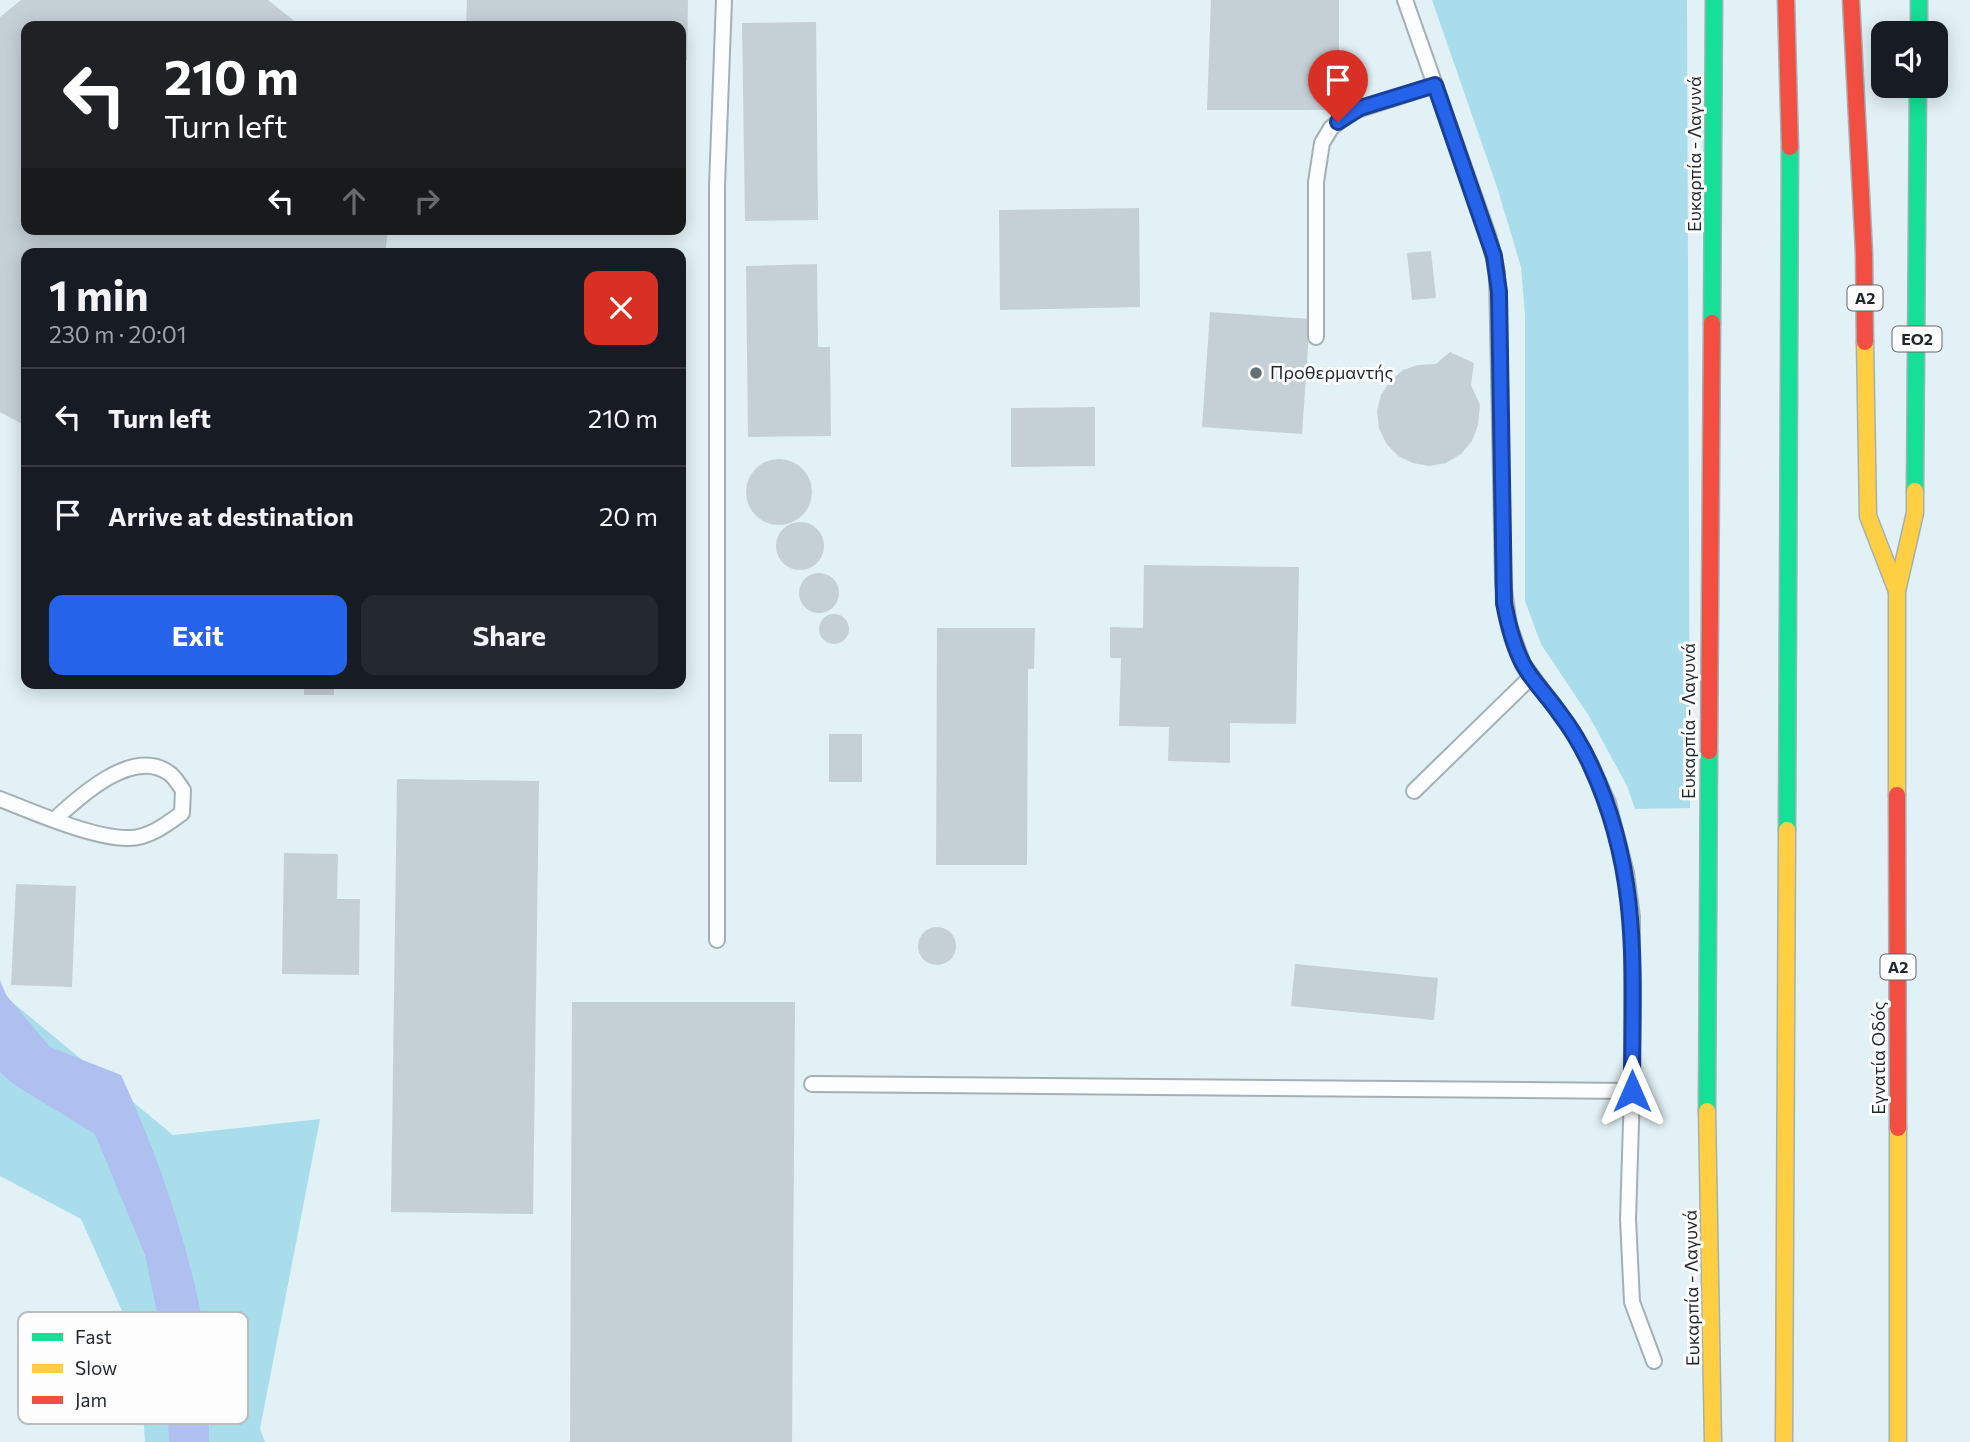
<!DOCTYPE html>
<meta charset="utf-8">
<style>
:root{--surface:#171b24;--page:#242831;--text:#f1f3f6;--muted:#9ea1a6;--line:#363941;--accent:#2563eb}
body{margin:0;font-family:Commissioner,sans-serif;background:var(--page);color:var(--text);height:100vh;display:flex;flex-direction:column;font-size:26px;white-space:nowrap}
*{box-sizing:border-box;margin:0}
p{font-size:23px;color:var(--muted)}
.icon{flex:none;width:38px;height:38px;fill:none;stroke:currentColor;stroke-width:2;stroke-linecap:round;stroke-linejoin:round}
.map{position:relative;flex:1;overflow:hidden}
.side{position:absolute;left:21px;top:248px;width:665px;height:441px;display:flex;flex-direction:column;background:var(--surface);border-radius:14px;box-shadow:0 4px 18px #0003}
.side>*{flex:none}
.top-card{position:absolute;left:21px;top:21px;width:665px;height:214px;border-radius:14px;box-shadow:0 4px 18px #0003;background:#202124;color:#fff;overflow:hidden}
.fabs{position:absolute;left:1871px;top:21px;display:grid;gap:14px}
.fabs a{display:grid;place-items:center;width:77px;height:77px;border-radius:14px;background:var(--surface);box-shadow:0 4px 18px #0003;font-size:35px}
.pin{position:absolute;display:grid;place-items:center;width:60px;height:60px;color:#fff;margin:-72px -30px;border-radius:50% 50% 50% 0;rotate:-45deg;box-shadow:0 0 7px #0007}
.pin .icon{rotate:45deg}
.me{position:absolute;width:77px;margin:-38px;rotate:0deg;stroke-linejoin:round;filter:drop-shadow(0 0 5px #0008)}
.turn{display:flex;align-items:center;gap:24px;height:147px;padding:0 28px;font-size:32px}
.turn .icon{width:91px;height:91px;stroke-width:2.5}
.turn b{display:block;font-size:49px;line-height:60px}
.lanes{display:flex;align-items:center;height:66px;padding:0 28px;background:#0003;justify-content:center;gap:35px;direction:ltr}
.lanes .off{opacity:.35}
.round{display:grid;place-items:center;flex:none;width:74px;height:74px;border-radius:14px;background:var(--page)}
.overview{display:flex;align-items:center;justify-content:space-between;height:119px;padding:0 28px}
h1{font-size:42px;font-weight:700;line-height:52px}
.primary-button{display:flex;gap:14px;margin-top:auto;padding:14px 28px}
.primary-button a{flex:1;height:80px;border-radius:14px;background:var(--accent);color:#fff;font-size:28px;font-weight:700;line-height:80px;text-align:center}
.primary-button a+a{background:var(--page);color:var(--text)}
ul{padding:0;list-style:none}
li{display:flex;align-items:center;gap:21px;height:98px;padding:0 28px;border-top:2px solid var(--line)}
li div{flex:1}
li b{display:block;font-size:26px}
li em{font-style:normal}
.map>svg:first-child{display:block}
</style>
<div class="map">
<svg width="1970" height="1442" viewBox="0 0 1970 1442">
<rect width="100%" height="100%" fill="#e2f1f6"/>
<g fill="#a9ddec">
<path d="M1432 0H1687L1690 808 1635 809 1627 786 1589 716 1541 644 1525 601V315L1521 267 1497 187Z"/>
<path d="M0 979 6 997 173 1135 320 1119 260 1429 265 1442H145L139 1349 81 1219 0 1176Z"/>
</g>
<path fill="#aebff0" d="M0 982 7 996 50 1047 121 1075C160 1160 190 1248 206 1340 212 1372 208 1409 209 1442H169L165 1350 145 1255 95 1134 13 1084 0 1072Z"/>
<g fill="#c5d0d6">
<path d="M21 0H268L301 26H26V229H388L385 254H26V426L0 412V17Z"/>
<path d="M467 0H688L687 60 681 59V26H466Z"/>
<path d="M1211 0H1339V110H1207Z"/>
<path d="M816 22 818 220 745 221 742 23Z"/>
<path d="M1139 208 1140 307 1000 310 999 210Z"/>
<path d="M1431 251 1436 298 1412 300 1407 253Z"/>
<path d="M817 264 818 347H830L831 436 748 437 746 266Z"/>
<path d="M1210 312 1310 319 1302 434 1202 427Z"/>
<path d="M1450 352 1474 363 1471 385 1480 405 1478 425 1472 441 1461 454 1446 463 1429 466 1413 463 1398 456 1386 443 1379 428 1377 411 1381 395 1390 381 1403 370 1418 365 1436 364Z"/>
<path d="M1095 407V466L1011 467V408Z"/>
<circle cx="779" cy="492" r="33"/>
<circle cx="800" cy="546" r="24"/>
<path d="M1144 565 1299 567 1296 724 1230 723V763L1168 761 1169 727 1119 726 1121 658H1110V627L1143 628Z"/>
<circle cx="819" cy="593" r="20"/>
<circle cx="834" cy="629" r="15"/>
<path d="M937 628H1035L1034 669H1028L1027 865H936Z"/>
<rect x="304" y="684" width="30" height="11"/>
<rect x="829" y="734" width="33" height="48"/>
<path d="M397 779 539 781 533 1214 391 1212Z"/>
<path d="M284 853 338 854 337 899H360L359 975 282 974Z"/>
<path d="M16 884 76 886 72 987 11 985Z"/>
<circle cx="937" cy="946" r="19"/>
<path d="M1295 964 1438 978 1434 1020 1291 1006Z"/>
<path d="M572 1002H795L792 1442H570Z"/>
</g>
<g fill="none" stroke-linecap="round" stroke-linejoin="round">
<defs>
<g id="lane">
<path d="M1405 0 1489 238 1497 272 1503 582 1509 625 1523 664 1573 732 1590 763 1608 803 1626 873 1632 917V1091L1628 1219 1632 1302 1654 1361"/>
<path d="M1316 337V182L1322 143 1331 128 1351 112 1435 85"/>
<path d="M1414 791 1531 677"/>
<path d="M0 799C33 812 95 839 129 838 149 838 167 824 182 813L183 790C179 785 175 777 169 773 133 747 80 796 54 820"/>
<path d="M717 940V186L724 0"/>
<path d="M812 1084 1632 1091"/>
</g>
<g id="fast">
<path d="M1919 0V33"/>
<path d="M1712 323 1714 0"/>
<path d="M1915 491 1918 86"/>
<path d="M1787 830 1790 147"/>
<path d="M1707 1111 1709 751"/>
</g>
<g id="slow">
<path d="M1865 342 1868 516 1897 591"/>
<path d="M1897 795V591L1915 513V491"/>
<path d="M1707 1111 1713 1442"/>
<path d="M1898 1128V1442"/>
<path d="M1784 1442 1787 830"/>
</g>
<g id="jam">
<path d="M1786 0 1790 147"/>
<path d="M1851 0 1864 253 1865 342"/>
<path d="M1709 751 1712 323"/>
<path d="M1897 795 1898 1128"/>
</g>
</defs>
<use href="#lane" stroke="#a4b0b3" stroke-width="18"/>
<use href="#fast" stroke="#a4b0b3" stroke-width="19"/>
<use href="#slow" stroke="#a4b0b3" stroke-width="19"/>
<use href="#jam" stroke="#a4b0b3" stroke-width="19"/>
<use href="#lane" stroke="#fbfdfe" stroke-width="14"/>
<use href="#fast" stroke="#16e098" stroke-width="16"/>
<use href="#slow" stroke="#ffcf43" stroke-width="16"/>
<use href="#jam" stroke="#f24e42" stroke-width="16"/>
</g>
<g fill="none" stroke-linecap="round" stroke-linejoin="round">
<defs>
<path id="route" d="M1338 122 1360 108 1435 85 1494 256 1499 292 1504 603C1508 624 1513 645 1523 664 1532 681 1547 695 1558 711 1571 728 1582 746 1591 766 1642 876 1632 974 1632 1091"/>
</defs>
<use href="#route" stroke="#184099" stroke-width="18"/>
<use href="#route" stroke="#2563eb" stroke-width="12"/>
</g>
<circle fill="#636f73" stroke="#fdfdfd" stroke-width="2.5" cx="1256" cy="373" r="7"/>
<g text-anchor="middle" stroke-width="6" stroke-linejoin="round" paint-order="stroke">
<g fill="#fdfdfd" stroke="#62696b" stroke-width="2">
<rect x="1847.5" y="285.5" width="35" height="25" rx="5"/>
<rect x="1892.5" y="326.5" width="49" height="25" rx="5"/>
<rect x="1880.5" y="954.5" width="35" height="25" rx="5"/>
</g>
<g font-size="16" font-weight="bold" fill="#1f292c">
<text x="1865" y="304">Α2</text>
<text x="1917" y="345">ΕΟ2</text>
<text x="1898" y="973">Α2</text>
</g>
<g font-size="18" fill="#1f292c" stroke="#fdfdfd">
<text transform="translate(1695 154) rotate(-90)" y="6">Ευκαρπία - Λαγυνά</text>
<text transform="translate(1689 721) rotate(-90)" y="6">Ευκαρπία - Λαγυνά</text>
<text transform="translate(1879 1058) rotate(-90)" y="6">Εγνατία Οδός</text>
<text transform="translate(1692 1288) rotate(-91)" y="6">Ευκαρπία - Λαγυνά</text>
</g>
<g font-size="18" fill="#1f292c" stroke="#fdfdfd" text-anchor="start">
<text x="1270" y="379">Προθερμαντής</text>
</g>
</g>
<rect x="18" y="1312" width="230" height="112" rx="10" fill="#fdfdfd" stroke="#babdbe" stroke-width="2"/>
<rect x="32" y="1333" width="31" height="8" fill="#16e098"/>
<rect x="32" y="1364" width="31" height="9" fill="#ffcf43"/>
<rect x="32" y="1396" width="31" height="8" fill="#f24e42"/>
<g font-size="19" fill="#1f292c">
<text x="75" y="1344">Fast</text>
<text x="75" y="1375">Slow</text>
<text x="75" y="1407">Jam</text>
</g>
</svg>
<div class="fabs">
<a><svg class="icon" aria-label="sound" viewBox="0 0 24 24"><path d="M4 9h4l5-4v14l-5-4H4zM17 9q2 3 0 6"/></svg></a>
</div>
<div class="pin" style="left:1338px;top:122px;background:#d93025"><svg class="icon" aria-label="arrive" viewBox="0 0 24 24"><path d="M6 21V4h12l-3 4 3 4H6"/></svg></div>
<svg class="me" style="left:1632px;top:1091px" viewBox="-20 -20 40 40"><path d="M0-17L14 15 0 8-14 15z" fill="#2563eb" stroke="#fff" stroke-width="4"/></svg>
<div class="top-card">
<div class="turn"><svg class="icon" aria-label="left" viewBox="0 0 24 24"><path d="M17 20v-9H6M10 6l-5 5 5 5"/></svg><div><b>210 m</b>Turn left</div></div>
<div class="lanes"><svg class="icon" aria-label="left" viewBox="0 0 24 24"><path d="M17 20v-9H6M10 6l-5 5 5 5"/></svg><svg class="icon off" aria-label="ahead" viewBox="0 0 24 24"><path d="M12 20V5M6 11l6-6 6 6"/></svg><svg class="icon off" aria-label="right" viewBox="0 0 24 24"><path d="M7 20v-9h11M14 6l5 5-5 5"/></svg></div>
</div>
<section class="side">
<div class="overview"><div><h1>1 min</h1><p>230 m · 20:01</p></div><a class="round" style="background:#d93025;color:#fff"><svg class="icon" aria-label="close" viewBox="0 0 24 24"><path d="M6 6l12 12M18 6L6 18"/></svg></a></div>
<ul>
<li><svg class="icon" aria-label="left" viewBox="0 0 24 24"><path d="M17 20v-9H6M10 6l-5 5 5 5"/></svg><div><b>Turn left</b></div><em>210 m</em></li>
<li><svg class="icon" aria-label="arrive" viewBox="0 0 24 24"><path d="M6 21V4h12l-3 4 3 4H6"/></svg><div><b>Arrive at destination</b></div><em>20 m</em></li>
</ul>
<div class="primary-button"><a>Exit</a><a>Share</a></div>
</section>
</div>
